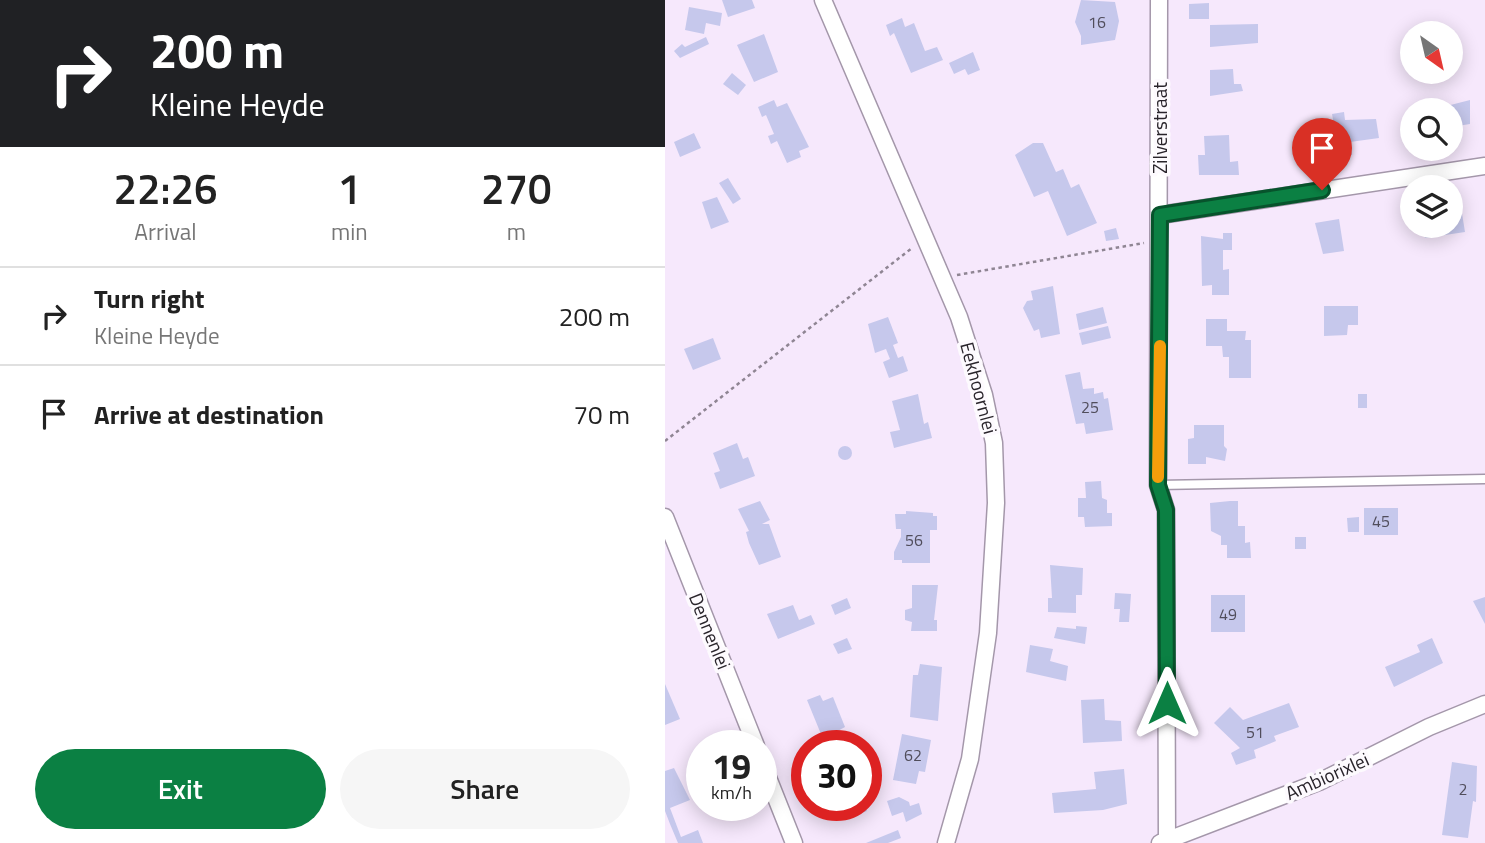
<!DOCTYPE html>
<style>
:root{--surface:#fff;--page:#f6f6f6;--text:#222;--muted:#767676;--line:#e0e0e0;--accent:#0b8043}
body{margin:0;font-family:"Titillium Web",sans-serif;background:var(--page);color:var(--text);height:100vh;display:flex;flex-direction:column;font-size:26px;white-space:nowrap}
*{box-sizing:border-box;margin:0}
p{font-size:23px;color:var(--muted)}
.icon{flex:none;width:38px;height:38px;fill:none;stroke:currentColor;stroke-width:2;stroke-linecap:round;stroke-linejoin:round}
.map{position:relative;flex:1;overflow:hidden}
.side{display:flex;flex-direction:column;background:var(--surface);width:665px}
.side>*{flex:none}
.banner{background:#202124;color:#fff;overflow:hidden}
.needle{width:46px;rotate:146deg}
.tools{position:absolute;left:735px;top:21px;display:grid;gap:14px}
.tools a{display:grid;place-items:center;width:63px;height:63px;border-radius:50%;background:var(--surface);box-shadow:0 4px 18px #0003;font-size:35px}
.speed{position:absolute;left:21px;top:730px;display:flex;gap:14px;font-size:35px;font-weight:700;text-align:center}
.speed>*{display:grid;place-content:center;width:91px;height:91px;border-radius:50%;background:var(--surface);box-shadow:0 4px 18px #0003;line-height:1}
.speed small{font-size:18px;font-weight:400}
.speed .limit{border:10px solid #d22;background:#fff;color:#111}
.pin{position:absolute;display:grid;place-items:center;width:60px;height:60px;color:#fff;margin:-72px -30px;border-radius:50% 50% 50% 0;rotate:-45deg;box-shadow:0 0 7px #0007}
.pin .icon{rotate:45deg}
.me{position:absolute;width:77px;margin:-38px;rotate:0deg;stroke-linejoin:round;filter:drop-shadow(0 0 5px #0008)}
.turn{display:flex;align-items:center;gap:24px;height:147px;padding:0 35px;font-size:32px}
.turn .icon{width:91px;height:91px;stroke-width:2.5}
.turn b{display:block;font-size:49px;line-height:60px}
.eta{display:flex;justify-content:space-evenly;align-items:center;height:119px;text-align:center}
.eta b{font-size:42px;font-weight:600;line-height:49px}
.primary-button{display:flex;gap:14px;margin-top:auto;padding:14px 35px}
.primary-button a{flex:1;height:80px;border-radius:42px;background:var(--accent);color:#fff;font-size:28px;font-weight:600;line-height:80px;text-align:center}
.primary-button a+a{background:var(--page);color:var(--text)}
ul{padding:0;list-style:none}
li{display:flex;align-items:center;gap:21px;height:98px;padding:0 35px;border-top:2px solid var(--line)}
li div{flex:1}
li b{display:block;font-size:26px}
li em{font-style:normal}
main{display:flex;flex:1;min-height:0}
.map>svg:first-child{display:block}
</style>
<main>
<section class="side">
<div class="banner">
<div class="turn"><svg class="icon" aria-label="right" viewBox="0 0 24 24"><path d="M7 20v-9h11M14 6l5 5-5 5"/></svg><div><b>200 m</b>Kleine Heyde</div></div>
</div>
<div class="eta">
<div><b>22:26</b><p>Arrival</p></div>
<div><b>1</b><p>min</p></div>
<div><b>270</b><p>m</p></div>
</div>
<ul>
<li><svg class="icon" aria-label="right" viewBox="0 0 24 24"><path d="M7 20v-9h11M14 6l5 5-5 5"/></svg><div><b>Turn right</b><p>Kleine Heyde</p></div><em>200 m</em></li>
<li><svg class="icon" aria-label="arrive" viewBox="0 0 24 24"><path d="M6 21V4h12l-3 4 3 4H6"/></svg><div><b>Arrive at destination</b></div><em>70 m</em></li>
</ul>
<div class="primary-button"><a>Exit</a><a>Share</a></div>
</section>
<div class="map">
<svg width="820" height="843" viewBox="0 0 820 843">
<rect width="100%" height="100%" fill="#f6e8fc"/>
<g fill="#c6c8ec">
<path d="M57 0H87L90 8 63 17Z"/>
<path d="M416 0 450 2 454 21 450 40 416 45V36L410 22Z"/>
<path d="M544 3V19H524V4Z"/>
<path d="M24 7 57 13 55 26 41 23 39 34 20 30Z"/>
<path d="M237 18 240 27 249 23 260 51 272 47 278 60 246 73 229 33 225 36 221 25Z"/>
<path d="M593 24V43L545 47V25Z"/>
<path d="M99 34 113 72 89 82 72 45Z"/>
<path d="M41 37 44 44 15 58 9 51 17 44 20 47Z"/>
<path d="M308 52 315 70 303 75 300 69 289 74 284 63Z"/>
<path d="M568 69 569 84H576L578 91 545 96V70Z"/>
<path d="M67 73 81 85 73 95 58 84Z"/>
<path d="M109 100 112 107 122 103 144 147 134 151 136 157 122 163 112 141 106 144 103 136 109 134 101 115 97 117 93 107Z"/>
<path d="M805 100V124L786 127V110H766Z"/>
<path d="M679 112 680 120 711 119 714 138 685 142 687 155 671 158 667 129 673 128V124L669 125 667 114Z"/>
<path d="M29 133 36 148 15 157 9 142Z"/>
<path d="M564 135 565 162 573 161 574 175H534L533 155H540L539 136Z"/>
<path d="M368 143H378L391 172 398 169 406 188 414 184 432 223 402 236 383 191 369 197 350 155Z"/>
<path d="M63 178 76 199 68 204 54 183Z"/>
<path d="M52 197 64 222 46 229 37 202Z"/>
<path d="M795 201 800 232 760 238 758 226H786V202Z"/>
<path d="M674 219 679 251 658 254 650 223Z"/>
<path d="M451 228 454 239 441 241 439 231Z"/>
<path d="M558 233H567V250H558V270L564 269V295H547V285L537 286 536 236 558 239Z"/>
<path d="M388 286 395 334 376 338 374 329 369 331 358 308 362 301 368 300 366 291Z"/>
<path d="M659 306H693V325H683L682 335 659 336Z"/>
<path d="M438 307 442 323 414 330 411 314Z"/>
<path d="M223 317 233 343 228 345 233 358 238 356 243 371 224 378 218 362 225 359 221 349 210 353 203 324Z"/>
<path d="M541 319H562V331H581L580 340H586V378H564V357H558L557 346H541Z"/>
<path d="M443 326 446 338 417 345 414 333Z"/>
<path d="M48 338 56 359 28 370 19 349Z"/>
<path d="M415 372 418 389 429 388V394L438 392 439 399 443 398 448 430 421 434 419 423 411 424 400 375Z"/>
<path d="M253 394 259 424 263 422 267 438 229 448 225 432 235 430 227 401Z"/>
<rect x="693" y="394" width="9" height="14"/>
<path d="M529 425H559V446L562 449 560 461 541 457V464H523V439L529 438Z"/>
<path d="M72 443 78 459 83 457 90 476 55 489 49 473 55 471 48 453Z"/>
<circle cx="180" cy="453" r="7"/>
<path d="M436 481 437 498 442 500V513H447V526L420 527 419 517H413V498H421L420 482Z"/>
<path d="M95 501 105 520 97 524H104L116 557 94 565 84 543 81 532 84 531 73 509Z"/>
<path d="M565 501H573V526H580V543L585 542 586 558H562V545H556V536L546 531 545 503Z"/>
<rect x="699" y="508" width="34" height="27"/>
<path d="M241 511 268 513V516H272V530H265V563H237V560H229V552L236 537V529H231L230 514H241Z"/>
<path d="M694 517V532H683L682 518Z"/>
<rect x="630" y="537" width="11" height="12"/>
<path d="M385 565 418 568 417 595H411V613L383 612V598H387Z"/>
<path d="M247 585H273L269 620H272V631H246L247 622 240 620V610L247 608Z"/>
<path d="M450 593 466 594 464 622H454L455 609H449Z"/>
<rect x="546" y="595" width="34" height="37"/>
<path d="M820 597V624L808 601Z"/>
<path d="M182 598 186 608 170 615 166 605Z"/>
<path d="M128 605 134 620 146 615 150 624 113 639 102 614Z"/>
<path d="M411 626 422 627 420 644 389 638 392 627 411 629Z"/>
<path d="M182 638 187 649 173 654 168 644Z"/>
<path d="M767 638 778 663 729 687 720 667 755 652 752 645Z"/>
<path d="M365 645 388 649 385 661 403 666 401 681 361 672Z"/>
<path d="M255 664 277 667 273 721 245 717 248 675H253Z"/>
<path d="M0 684 15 719 0 725Z"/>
<path d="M155 695 158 701 168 697 180 727 158 739 142 700Z"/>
<path d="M439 699 440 720 456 721 457 741 418 743 416 700Z"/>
<path d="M624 703 634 727 609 736 611 741 589 750 591 758 571 765 566 753 575 748 549 723 565 707 578 720Z"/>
<path d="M237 734 266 740 260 772 254 771 251 784 228 780Z"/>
<path d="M787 762 812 766 811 802 808 801 803 838 777 835Z"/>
<path d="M9 768 25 800 5 808 16 837 33 830 38 843H13L5 824 0 811V771Z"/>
<path d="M459 769 462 804 438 810 389 813 387 793 431 789 429 772Z"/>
<path d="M234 797 244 802 245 806 254 803 257 814 241 822 238 812 227 816 222 801Z"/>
<path d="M172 805H199L202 811 177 820Z"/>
<path d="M233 830 236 838 223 843H201Z"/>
</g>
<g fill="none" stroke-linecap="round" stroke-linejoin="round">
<defs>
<path id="service" d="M493 485 820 479"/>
<g id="minor">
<path d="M158 0 294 317 319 395 329 443 331 503 323 633 305 759 281 843"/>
<path d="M494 0 493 485 501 510 502 843"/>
<path d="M495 215 820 166"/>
<path d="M0 517 91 746"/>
<path d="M96 760 129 843"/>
<path d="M495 843 654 782 764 727 820 704"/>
</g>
</defs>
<use href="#service" stroke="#a497aa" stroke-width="11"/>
<use href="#minor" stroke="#a497aa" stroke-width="19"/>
<g stroke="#8f8593" stroke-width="2.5" stroke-dasharray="3.5 3.5" stroke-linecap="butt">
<path d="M292 275 479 243"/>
<path d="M0 441 247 248"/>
</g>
<use href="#service" stroke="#fff" stroke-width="8"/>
<use href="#minor" stroke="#fff" stroke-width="16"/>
</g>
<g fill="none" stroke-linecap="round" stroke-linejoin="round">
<defs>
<path id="route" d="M502 703 501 510 493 485 495 215 657 190"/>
</defs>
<use href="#route" stroke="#07532c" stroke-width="18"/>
<use href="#route" stroke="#0b8043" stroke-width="12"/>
<path stroke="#f59e0b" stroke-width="12" d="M493 477 495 346"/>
</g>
<g text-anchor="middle" stroke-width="7" stroke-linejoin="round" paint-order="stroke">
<g font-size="16" fill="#504d5b">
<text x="432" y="28">16</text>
<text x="425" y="413">25</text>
<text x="716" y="527">45</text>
<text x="249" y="546">56</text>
<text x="563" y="620">49</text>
<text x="590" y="738">51</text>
<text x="248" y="761">62</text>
<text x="798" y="795">2</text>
</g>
<g font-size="19" fill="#29242b" stroke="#fdfafe">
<text transform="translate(495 128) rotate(-90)" y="7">Zilverstraat</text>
<text transform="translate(314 388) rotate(75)" y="7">Eekhoornlei</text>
<text transform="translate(45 631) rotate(68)" y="7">Dennenlei</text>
<text transform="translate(662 776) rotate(-24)" y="7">Ambiorixlei</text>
</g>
</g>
</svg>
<div class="tools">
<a><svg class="needle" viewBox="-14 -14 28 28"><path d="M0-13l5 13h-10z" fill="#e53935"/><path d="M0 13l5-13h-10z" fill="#767676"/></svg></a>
<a><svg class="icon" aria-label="search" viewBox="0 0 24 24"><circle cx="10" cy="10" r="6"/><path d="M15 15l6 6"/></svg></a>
<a><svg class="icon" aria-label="layers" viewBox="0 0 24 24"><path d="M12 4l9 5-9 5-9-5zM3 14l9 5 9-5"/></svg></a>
</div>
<div class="speed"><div>19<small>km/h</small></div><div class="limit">30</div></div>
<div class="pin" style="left:657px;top:190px;background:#d93025"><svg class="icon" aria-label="arrive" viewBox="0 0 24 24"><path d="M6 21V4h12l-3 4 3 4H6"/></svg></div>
<svg class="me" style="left:502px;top:703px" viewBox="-20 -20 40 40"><path d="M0-17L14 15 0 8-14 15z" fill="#0b8043" stroke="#fff" stroke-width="4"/></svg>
</div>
</main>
